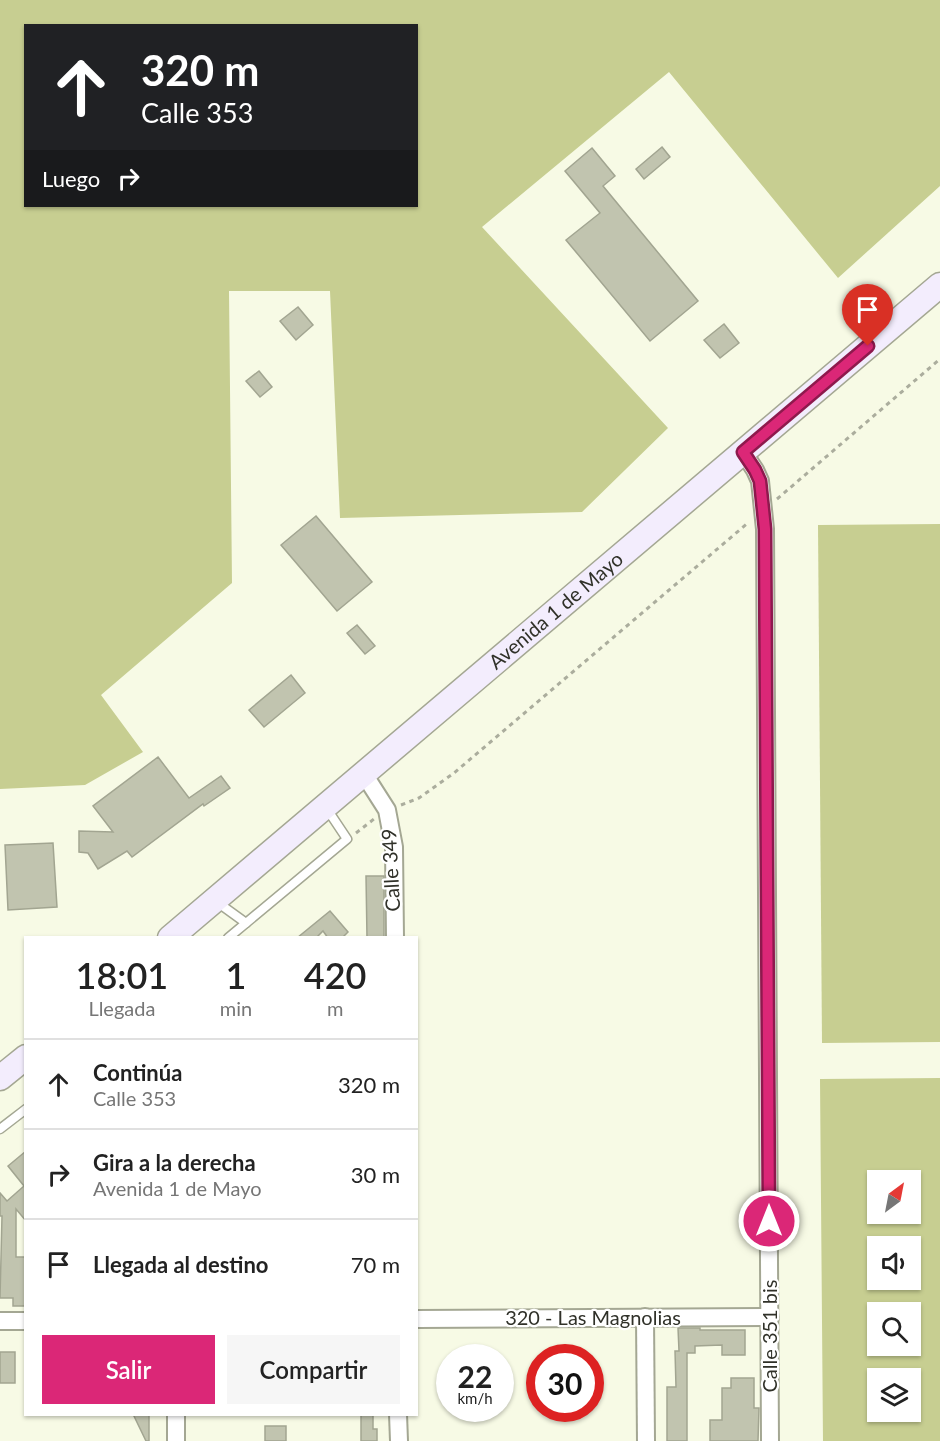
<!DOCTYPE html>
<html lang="es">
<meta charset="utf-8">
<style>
:root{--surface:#fff;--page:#f6f6f6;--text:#222;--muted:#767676;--line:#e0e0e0;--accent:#db2777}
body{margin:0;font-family:Lato,sans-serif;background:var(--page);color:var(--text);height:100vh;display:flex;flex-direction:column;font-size:22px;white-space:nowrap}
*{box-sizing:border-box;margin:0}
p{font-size:20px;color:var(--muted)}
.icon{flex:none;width:33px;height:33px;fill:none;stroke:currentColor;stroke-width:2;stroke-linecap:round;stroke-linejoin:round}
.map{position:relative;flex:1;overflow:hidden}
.side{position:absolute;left:24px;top:936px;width:394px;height:480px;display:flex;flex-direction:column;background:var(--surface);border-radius:0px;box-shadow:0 2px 4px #0004}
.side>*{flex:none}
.guide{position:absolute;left:24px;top:24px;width:394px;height:183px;border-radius:0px;box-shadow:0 2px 4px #0004;background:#202124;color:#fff;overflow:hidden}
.needle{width:39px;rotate:32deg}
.tools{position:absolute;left:867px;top:1170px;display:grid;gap:12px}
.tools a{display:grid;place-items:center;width:54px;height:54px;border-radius:0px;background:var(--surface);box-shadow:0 2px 4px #0004;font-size:30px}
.speed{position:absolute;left:436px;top:1344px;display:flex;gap:12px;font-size:30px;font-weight:700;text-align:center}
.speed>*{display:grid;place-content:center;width:78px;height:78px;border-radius:50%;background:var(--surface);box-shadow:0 2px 4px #0004;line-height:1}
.speed small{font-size:15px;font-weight:400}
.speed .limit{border:9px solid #d22;background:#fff;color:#111}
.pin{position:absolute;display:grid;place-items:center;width:51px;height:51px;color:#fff;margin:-62px -26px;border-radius:50% 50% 50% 0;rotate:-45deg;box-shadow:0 0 6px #0007}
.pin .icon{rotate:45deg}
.me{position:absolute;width:66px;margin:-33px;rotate:0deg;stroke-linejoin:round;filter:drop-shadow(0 0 4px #0008)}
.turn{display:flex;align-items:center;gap:21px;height:126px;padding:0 18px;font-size:27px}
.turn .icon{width:78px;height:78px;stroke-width:2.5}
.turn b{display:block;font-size:42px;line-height:51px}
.then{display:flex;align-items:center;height:57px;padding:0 18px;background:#0003;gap:12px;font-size:22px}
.eta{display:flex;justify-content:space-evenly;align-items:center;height:102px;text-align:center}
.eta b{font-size:36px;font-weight:600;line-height:42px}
.button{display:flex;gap:12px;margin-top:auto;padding:12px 18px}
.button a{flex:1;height:69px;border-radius:0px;background:var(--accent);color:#fff;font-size:24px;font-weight:600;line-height:69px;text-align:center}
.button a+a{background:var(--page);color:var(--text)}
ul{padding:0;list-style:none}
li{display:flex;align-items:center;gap:18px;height:90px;padding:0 18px;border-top:2px solid var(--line)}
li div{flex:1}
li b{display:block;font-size:22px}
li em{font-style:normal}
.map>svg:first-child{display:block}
</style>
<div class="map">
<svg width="940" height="1441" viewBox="0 0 940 1441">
<rect width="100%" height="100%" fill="#f7fae5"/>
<g fill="#c7ce91" fill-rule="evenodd">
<path d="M0 0H940V186L838 278 669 72 482 227 668 428 582 512 340 518 330 291H229L232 583 101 695 143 752 85 785 0 789ZM26 26H417V206H26Z"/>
<path d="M940 524V1042L822 1043 818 525Z"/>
<path d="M940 1078V1441H823L820 1079ZM878 1180H910V1214H878ZM878 1246H910V1280H878ZM878 1312H910V1346H878ZM878 1378H910V1412H878Z"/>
</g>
<g fill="#c1c4af" stroke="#a2a591" stroke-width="1.5">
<path d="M662 147 670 157 644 179 636 169Z"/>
<path d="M592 148 615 176 603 186 698 301 650 341 566 240 600 213 565 171Z"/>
<path d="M298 307 313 325 296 340 280 321Z"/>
<path d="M724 324 739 343 720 358 704 340Z"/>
<path d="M259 371 272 387 260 397 246 381Z"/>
<path d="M316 516 372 582 337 611 281 545Z"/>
<path d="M357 625 375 646 365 654 347 633Z"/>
<path d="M291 675 305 693 264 727 249 710Z"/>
<path d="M158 757 189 798 221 776 230 788 204 806 203 804 132 857 127 851 98 869 88 853 79 852V831L113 832 93 806Z"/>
<path d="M53 843 57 907 8 910 5 845Z"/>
<path d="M366 876H384V938H367Z"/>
<path d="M330 911 348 932 342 938H328L323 931 316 938H297Z"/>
<path d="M26 1151V1221L16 1209V1257H26V1306H13V1298H0L2 1216H0V1193L7 1201 24 1186 8 1166Z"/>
<path d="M678 1328H700V1330H745V1355H722V1345L695 1346V1353H687V1441H667V1387H676L675 1351H679Z"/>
<rect x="0" y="1352" width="15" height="31"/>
<path d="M731 1378H754V1408H759L758 1441H710V1420H722V1388H731Z"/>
<path d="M133 1414H149V1441H146Z"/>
<path d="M361 1414H373V1429H377V1441H361Z"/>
<rect x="265" y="1426" width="21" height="15"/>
</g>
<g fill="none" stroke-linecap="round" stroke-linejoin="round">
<defs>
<g id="service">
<path d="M217 902 246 923"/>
<path d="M228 938 347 839 327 809"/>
<path d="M0 1129 26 1109"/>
</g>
<g id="minor">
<path d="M743 452 755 470 760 481 765 529 770 1441"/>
<path d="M364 774 387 810 394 847 395 938"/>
<path d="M645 1317 646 1441"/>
<path d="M417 1319 770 1317"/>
<path d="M0 1321H26"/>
<path d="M176 1414V1441"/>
<path d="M398 1414 399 1441"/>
</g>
<g id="secondary">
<path id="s1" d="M170 938 940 285"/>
<path d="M0 1078 26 1057"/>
</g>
</defs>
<use href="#service" stroke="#a4a793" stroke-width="11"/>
<use href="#minor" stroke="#a4a793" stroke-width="20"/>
<use href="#secondary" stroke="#a4a793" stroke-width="27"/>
<g stroke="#abad9d" stroke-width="3" stroke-dasharray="4.5 4.5" stroke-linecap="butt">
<path d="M777 499 940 359"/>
<path d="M401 805 419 798 454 773 749 522"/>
<path d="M356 833 374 819"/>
</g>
<use href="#service" stroke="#fff" stroke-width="8"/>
<use href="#minor" stroke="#fff" stroke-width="16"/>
<use href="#secondary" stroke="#f3edfd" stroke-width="24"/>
</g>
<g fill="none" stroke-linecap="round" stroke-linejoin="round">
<defs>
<path id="route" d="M769 1221 765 529 760 481 755 470 743 452 868 346"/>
</defs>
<use href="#route" stroke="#8e194d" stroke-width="15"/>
<use href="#route" stroke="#db2777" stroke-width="10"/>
</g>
<g text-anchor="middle" stroke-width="4.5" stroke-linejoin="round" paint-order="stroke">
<g font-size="20" fill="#303129" stroke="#fff">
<text dy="7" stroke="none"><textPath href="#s1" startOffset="506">Avenida 1 de Mayo</textPath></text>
<text transform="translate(391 870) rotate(-93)" y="7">Calle 349</text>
<text x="593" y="1325">320 - Las Magnolias</text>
<text transform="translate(770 1336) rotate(-90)" y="7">Calle 351 bis</text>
</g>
</g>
</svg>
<div class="tools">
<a><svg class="needle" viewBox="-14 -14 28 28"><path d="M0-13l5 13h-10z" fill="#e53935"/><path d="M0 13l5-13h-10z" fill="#767676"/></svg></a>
<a><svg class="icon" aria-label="sound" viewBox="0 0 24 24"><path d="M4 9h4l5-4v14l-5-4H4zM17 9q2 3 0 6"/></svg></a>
<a><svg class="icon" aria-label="search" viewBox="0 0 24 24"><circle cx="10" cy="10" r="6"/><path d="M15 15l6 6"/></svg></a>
<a><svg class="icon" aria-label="layers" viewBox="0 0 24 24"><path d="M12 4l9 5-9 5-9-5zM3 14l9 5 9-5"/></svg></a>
</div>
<div class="speed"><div>22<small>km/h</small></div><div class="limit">30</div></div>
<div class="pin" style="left:868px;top:346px;background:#d93025"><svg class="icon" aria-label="arrive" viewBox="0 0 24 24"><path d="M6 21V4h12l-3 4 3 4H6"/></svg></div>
<svg class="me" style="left:769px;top:1221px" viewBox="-20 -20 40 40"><circle r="17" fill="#db2777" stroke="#fff" stroke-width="3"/><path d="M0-11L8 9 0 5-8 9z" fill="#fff"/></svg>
<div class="guide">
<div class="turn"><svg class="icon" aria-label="ahead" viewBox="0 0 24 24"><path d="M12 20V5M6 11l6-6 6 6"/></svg><div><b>320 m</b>Calle 353</div></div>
<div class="then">Luego<svg class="icon" aria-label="right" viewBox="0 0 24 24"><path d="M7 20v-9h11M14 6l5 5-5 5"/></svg></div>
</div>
<section class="side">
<div class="eta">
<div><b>18:01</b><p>Llegada</p></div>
<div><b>1</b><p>min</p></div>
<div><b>420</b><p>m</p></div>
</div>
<ul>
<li><svg class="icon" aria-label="ahead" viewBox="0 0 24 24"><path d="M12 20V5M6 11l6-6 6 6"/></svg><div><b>Continúa</b><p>Calle 353</p></div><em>320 m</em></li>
<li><svg class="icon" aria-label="right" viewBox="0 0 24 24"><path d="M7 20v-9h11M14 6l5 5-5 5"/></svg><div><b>Gira a la derecha</b><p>Avenida 1 de Mayo</p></div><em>30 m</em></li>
<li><svg class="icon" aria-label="arrive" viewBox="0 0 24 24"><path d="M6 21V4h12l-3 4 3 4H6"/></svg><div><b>Llegada al destino</b></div><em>70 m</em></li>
</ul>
<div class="button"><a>Salir</a><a>Compartir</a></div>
</section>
</div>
